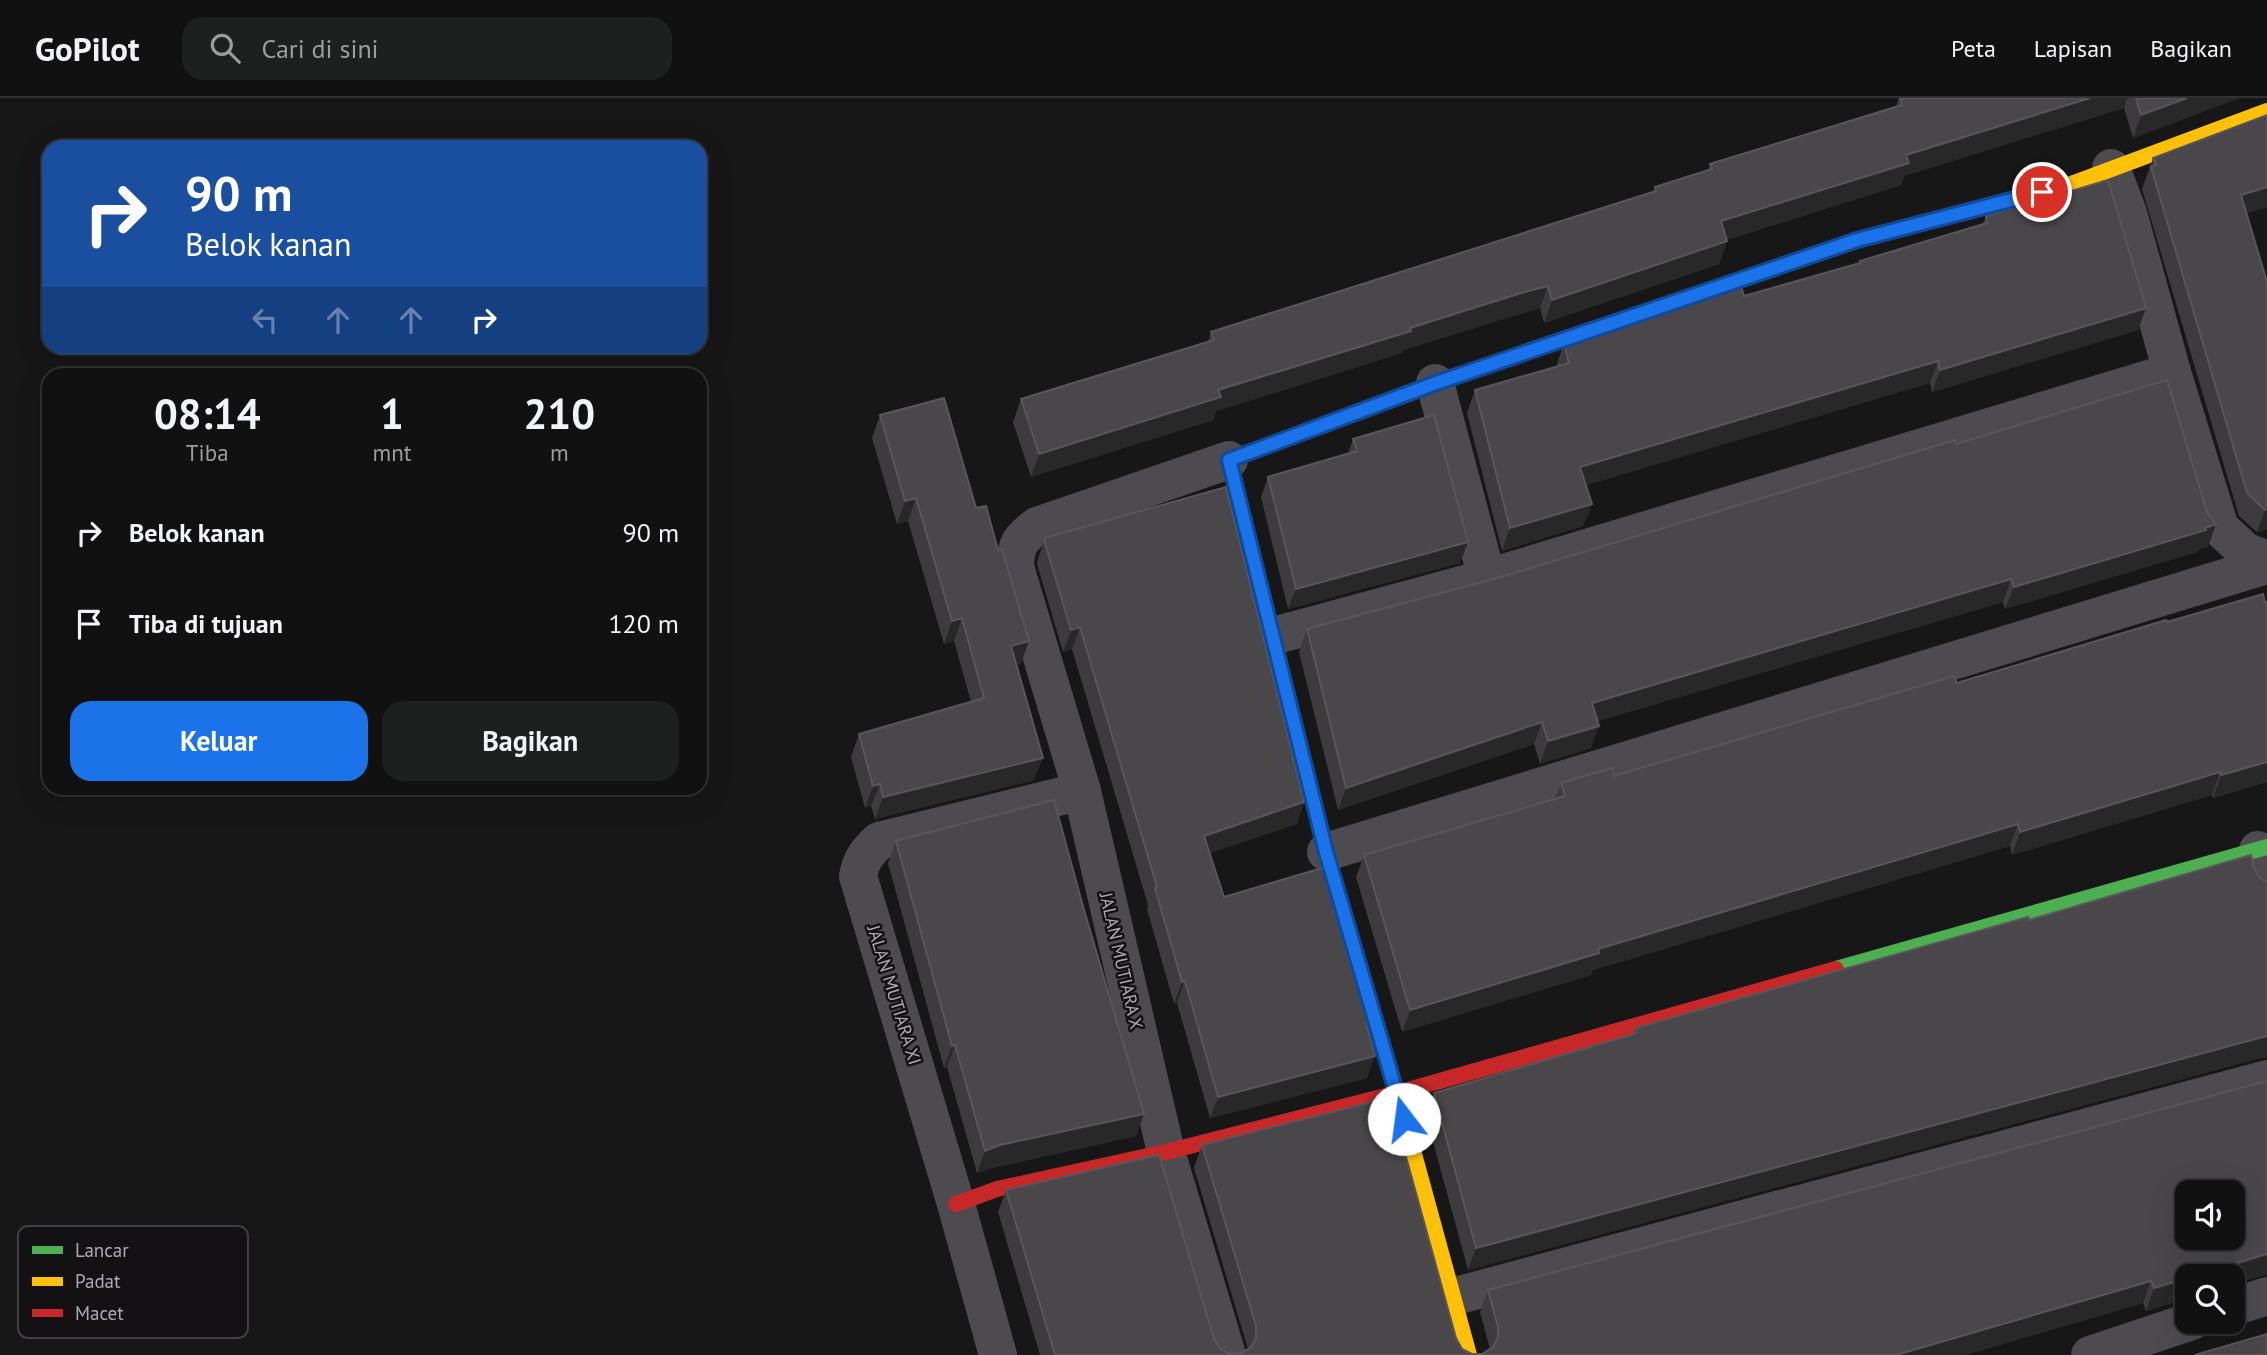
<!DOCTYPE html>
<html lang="id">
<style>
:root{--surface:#111;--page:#1e1f1f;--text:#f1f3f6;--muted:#9c9d9f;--line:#303131;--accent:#1a73e8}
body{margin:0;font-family:"PT Sans",sans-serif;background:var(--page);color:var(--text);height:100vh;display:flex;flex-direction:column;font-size:26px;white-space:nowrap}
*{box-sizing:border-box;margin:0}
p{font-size:23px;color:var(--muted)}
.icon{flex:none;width:38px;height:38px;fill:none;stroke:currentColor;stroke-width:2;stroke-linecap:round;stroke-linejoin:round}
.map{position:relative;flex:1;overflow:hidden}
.drawer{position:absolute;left:42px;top:270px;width:665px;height:427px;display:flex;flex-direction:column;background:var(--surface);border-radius:21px;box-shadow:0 7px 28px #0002,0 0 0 2px var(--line)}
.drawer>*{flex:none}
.guide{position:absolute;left:42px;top:42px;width:665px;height:214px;border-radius:21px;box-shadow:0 7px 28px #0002,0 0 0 2px var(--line);background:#1a4fa0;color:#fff;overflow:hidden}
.tools{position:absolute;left:2175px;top:1082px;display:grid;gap:14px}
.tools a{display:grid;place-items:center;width:70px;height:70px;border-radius:14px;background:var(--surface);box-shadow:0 7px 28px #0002,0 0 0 2px var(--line);font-size:35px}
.pin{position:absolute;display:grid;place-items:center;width:60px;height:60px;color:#fff;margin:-30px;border:4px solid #fff;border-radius:50%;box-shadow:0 2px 7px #0007}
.me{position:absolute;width:77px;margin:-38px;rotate:345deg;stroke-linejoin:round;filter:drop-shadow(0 0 5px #0008)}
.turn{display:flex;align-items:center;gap:24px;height:147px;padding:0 28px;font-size:32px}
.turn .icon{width:91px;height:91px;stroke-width:2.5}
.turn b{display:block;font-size:49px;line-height:60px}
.lanes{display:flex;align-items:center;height:66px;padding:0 28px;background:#0003;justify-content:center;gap:35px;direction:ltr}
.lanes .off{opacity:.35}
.eta{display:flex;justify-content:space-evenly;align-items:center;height:119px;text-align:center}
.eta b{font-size:42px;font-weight:800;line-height:49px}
.primary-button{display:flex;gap:14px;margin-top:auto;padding:14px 28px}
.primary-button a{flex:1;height:80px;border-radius:21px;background:var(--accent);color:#fff;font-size:28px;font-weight:800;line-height:80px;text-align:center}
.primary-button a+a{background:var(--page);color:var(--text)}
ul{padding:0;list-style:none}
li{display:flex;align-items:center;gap:21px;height:91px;padding:0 28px}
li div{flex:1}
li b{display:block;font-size:26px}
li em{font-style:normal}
header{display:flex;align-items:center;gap:42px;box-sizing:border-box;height:98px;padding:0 35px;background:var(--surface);border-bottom:2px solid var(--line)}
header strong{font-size:33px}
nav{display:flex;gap:38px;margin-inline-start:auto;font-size:24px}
.search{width:490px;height:63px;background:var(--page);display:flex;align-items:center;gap:18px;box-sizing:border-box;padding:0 24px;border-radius:21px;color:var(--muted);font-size:26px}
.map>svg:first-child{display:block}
</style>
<header>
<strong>GoPilot</strong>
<div class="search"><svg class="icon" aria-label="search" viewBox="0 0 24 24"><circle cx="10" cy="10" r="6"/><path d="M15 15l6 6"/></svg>Cari di sini</div>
<nav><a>Peta</a><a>Lapisan</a><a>Bagikan</a></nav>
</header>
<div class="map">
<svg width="2267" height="1257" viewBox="0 0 2267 1257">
<rect width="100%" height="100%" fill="#171717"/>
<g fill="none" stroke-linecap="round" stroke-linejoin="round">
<g stroke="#4e4b50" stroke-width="38">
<path d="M2111 70 2128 115 2172 274 2220 430 2245 453 2267 462"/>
<path d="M1435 285 1487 480"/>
<path d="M1273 538 1487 480 2172 274"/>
<path d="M2258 752 2267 787"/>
<path d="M1326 754 2267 467"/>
<path d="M1452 1199 2267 981"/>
<path d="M2233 1209 2267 1198"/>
<path d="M998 1257 956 1106 858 778C861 762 867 754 879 743L1082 693"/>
<path d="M1227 1257 1166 1054 1082 693 1015 469C1016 446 1019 442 1037 428L1229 362"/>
<path d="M2090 1257 2192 1223"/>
</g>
<g stroke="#4caf50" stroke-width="16">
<path d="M1572 239 1857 142 2074 85"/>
<path d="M1255 468 1326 754 1362 877"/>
<path d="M1836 871 2267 749"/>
</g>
<g stroke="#ffc107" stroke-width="16">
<path d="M2074 85 2267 13"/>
<path d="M1399 1001 1469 1257"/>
</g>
<g stroke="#c62828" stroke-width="16">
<path d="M1255 468 1229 362 1435 285 1572 239"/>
<path d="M1399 1001 1397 995 1836 871"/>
<path d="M956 1106 997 1091 1166 1054 1397 995 1362 877"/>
</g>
</g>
<g fill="#3d3b3d">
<path d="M1899 0H2239L2133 40 2124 10 2003 47 1904 78 1901 87 1726 142 1727 143 1719 166 1544 225 1540 210 1513 218 1403 252 1402 255 1216 313 1213 322 1031 379 1013 324 1021 301 1208 244 1211 234 1653 94 1655 89 1708 72 1710 66 1896 8Z"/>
<path d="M2267 17V109L2247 115 2267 431 2257 434 2239 418 2142 91 2153 60Z"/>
<path d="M1986 118 2138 232 1932 294 1930 285 1586 387 1592 406 1583 428 1502 453 1467 315 1475 292 1556 269 1564 245 1744 198 1859 165 1860 163 1983 126Z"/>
<path d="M880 317 1021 565 1017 567 1034 682 875 721 871 708 865 710 851 659 859 636 971 604 954 543 944 546 908 423 897 426 872 340Z"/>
<path d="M1353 341 1460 465 1288 511 1261 399 1268 379 1348 355Z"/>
<path d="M1956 346 2208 449 2198 452 2197 454 2005 511 2003 504 1598 623 1591 650 1540 666 1534 646 1338 712 1299 554 1307 531 1501 479Z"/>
<path d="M1045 440 1304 704 1297 726 1210 755 1224 799 1367 928V980L1210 1020 1177 905 1174 906 1147 811 1148 807 1072 551 1063 554 1037 466 1038 461Z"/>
<path d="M1957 585 2267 684 2213 700 2212 697 2012 757 2010 748 1593 872 1591 877 1402 934 1356 779 1364 757 1555 700 1561 685 1614 678Z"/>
<path d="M896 743 1082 805 1144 1016 1136 1038 992 1070 977 1075 947 969 944 970 888 765Z"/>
<path d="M2254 770 2260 780 2261 960 1468 1172 1426 1018 1434 995 1634 936 1636 930 2029 822Z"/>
<path d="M2267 983V1176L2233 1186 2188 1178V1200L2146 1213 2143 1205 1965 1257H1040L998 1114 1006 1092 1214 1241 1220 1250 1229 1256 1242 1255 1248 1251 1194 1070 1202 1047 1456 1240 1462 1251 1472 1256H1482L1490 1251 1480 1214 1488 1192Z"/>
</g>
<g fill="#282828">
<path d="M2090 0H2127L2124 10 1904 78 1901 87 1712 146 1721 123 1906 57Z"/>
<path d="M2187 0H2239L2133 40 2141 17Z"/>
<path d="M2267 89V109L2233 119 2241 97Z"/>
<path d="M1727 143 1719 166 1544 225 1552 202Z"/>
<path d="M1548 188 1540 210 1403 252 1402 255 1216 313 1213 322 1031 379 1039 356 1218 292 1410 230Z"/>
<path d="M2146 210 2138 232 1932 294 1940 272Z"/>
<path d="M1938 263 1930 285 1572 391 1580 369Z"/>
<path d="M916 400 908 423 897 426 905 403Z"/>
<path d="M1592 406 1583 428 1502 453 1510 430Z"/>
<path d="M2267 411V431L2257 434 2265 412Z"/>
<path d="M2216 426 2208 449 2198 452 2197 454 2005 511 2014 489Z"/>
<path d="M1468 444 1460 465 1288 511 1296 491Z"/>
<path d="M2011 481 2003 504 1584 627 1592 605Z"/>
<path d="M962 520 954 543 944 546 952 523Z"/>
<path d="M1080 529 1072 551 1063 554 1071 532Z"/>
<path d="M1029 543 1021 565 1003 570 1011 548Z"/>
<path d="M1542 624 1534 646 1338 712 1346 690Z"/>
<path d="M1599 628 1591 650 1540 666 1548 643Z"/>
<path d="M1043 660 1034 682 875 721 883 699Z"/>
<path d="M2267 664V684L2213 700 2221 677Z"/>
<path d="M2220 674 2212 697 2012 757 2020 734Z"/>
<path d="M880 686 871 708 865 710 873 688Z"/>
<path d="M1304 704 1297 726 1196 760 1204 738Z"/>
<path d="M2018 726 2010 748 1593 872 1591 877 1402 934 1410 912 1598 851Z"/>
<path d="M1185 883 1177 905 1174 906 1182 884Z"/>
<path d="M2267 938V960H2261L1468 1172 1476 1150Z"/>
<path d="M955 947 947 969 944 970 952 948Z"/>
<path d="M1375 958 1367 980 1210 1020 1218 999Z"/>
<path d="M1144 1016 1136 1038 992 1070 977 1075 985 1053 1000 1047Z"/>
<path d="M2267 1156V1176L2233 1186V1178H2195Z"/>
<path d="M2188 1180V1200L2146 1213 2154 1190Z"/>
<path d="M2151 1183 2143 1205 1965 1257H1896Z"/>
</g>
<g fill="#49474a" stroke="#59565b" stroke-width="2" fill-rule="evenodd">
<path d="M1900 0H2090L1906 57 1909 65 1721 123 1727 143 1552 202 1548 188 1521 195 1410 230 1411 233 1218 292 1221 299 1039 356 1021 301 1214 242 1211 234 1656 93 1655 89 1712 71 1710 66 1902 7Z"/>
<path d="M2136 0H2187L2141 17Z"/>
<path d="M2267 17V89L2241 97 2267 184V411L2265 412 2247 395 2151 69 2156 67 2153 60Z"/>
<path d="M2108 82 2146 210 1940 272 1938 263 1580 369 1592 406 1510 430 1475 292 1569 265 1564 245 1740 185 1744 198 1860 165V163L1987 125 1986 118Z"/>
<path d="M2167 282 2207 414 2216 426 2205 430 2206 432 2014 489 2011 481 1592 605 1599 628 1548 643 1542 624 1346 690 1307 531 1501 479 1955 342 1956 346Z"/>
<path d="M944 300 976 410 986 408 998 452 1002 451 1029 543 1011 548 1043 660 883 699 880 686 873 688 859 636 984 600 962 520 952 523 916 400 905 403 880 317Z"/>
<path d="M1434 317 1468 444 1296 491 1268 379 1357 353 1353 341Z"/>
<path d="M1226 389 1304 704 1204 738 1224 799 1322 770 1368 925H1366L1375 958 1218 999 1185 883 1182 884 1155 790 1157 789 1080 529 1071 532 1045 445V440Z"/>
<path d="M2263 496 2265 505 2267 504V664L2221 677 2220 674 2020 734 2018 726 1598 851 1599 855 1410 912 1364 757 1565 698 1561 685 1612 670 1614 678 1954 578 1957 585 2166 522 2167 524Z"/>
<path d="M1054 702 1082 805 1144 1016 1000 1047 985 1053 955 947 952 948 896 743Z"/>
<path d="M2251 757 2254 770 2260 780 2267 784V938L1476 1150 1434 995 1637 935 1636 930 1639 929 2028 819 2029 822Z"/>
<path d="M2267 983V1156L2195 1178H2188V1180L2154 1190 2151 1183 1896 1257H1055L1006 1092 1159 1057 1214 1241 1220 1250 1229 1256 1242 1255 1251 1249 1256 1240V1228L1202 1047 1388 1000 1390 1008H1392L1456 1240 1462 1251 1472 1256H1482L1493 1249 1498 1239V1229L1488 1192ZM2188 1094H2233V1139H2188Z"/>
<path d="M2267 1236V1257H2195Z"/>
</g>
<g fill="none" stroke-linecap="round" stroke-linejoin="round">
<defs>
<path id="route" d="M1404 1021 1326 754 1229 362 1436 285 1857 142 2042 94"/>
</defs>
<use href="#route" stroke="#114b97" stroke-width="18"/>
<use href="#route" stroke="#1a73e8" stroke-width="12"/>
</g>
<g text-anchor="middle" stroke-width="5" stroke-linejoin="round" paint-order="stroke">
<g font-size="18" fill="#b0a9b7" stroke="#131113">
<text transform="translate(1121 863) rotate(77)" y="6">JALAN MUTIARA X</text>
<text transform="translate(894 897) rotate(73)" y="6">JALAN MUTIARA XI</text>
</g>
</g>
<rect x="18" y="1128" width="230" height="112" rx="10" fill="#131113" stroke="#423f44" stroke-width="2"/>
<rect x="32" y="1148" width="31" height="8" fill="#4caf50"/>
<rect x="32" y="1179" width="31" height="9" fill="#ffc107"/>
<rect x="32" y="1211" width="31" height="8" fill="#c62828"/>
<g font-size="19" fill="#b0a9b7">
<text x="75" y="1159">Lancar</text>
<text x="75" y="1190">Padat</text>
<text x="75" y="1222">Macet</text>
</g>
</svg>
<div class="tools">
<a><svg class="icon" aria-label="sound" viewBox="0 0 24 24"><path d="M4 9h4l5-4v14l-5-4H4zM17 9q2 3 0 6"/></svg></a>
<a><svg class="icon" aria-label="search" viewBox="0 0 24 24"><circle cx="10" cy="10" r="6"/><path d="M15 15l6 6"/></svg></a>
</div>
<div class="pin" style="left:2042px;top:94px;background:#d93025"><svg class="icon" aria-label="arrive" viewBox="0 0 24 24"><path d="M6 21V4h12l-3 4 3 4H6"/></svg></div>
<svg class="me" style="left:1404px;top:1021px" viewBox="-20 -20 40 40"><circle r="19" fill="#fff"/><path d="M0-13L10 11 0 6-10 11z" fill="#1a73e8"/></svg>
<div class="guide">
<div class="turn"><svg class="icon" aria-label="right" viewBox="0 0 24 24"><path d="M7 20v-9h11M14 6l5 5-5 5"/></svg><div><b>90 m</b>Belok kanan</div></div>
<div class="lanes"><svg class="icon off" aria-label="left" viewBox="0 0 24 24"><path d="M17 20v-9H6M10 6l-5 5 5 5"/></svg><svg class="icon off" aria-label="ahead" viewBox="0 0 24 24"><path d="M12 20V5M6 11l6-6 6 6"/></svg><svg class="icon off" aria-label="ahead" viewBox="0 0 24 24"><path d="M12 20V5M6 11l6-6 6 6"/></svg><svg class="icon" aria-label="right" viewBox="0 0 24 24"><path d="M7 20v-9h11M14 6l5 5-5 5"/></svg></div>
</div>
<section class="drawer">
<div class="eta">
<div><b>08:14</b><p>Tiba</p></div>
<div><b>1</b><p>mnt</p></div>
<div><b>210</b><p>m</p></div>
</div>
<ul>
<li><svg class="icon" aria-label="right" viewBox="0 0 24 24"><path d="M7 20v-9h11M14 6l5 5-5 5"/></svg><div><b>Belok kanan</b></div><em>90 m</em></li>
<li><svg class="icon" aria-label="arrive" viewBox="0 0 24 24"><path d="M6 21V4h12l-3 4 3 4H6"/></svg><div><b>Tiba di tujuan</b></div><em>120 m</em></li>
</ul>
<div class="primary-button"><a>Keluar</a><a>Bagikan</a></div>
</section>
</div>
